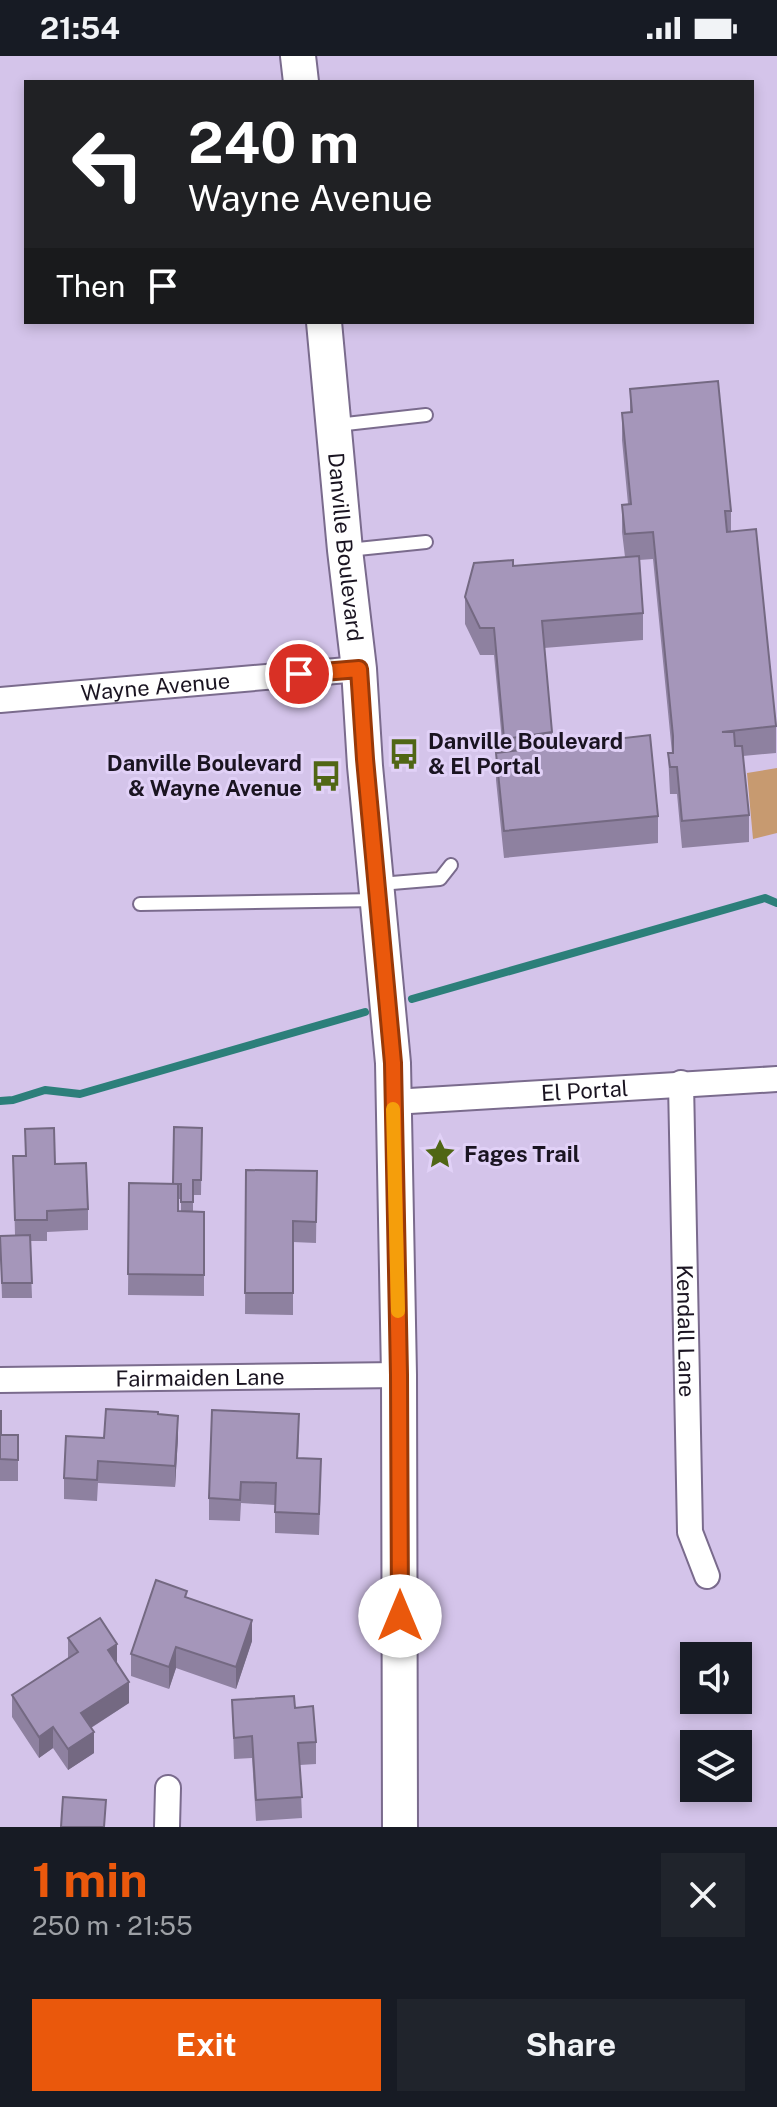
<!DOCTYPE html>
<meta charset="utf-8">
<style>
:root{--surface:#171b24;--page:#20242c;--text:#f1f3f6;--muted:#9ea1a6;--accent:#ea580c}
body{margin:0;font-family:"Public Sans",sans-serif;background:var(--page);color:var(--text);height:100vh;display:flex;flex-direction:column;font-size:30px;white-space:nowrap}
*{box-sizing:border-box;margin:0}
p{font-size:26px;color:var(--muted)}
.icon{flex:none;width:44px;height:44px;fill:none;stroke:currentColor;stroke-width:2;stroke-linecap:round;stroke-linejoin:round}
.map{position:relative;height:1771px;overflow:hidden}
.details{display:flex;flex-direction:column;background:var(--surface);flex:1}
.details>*{flex:none}
.guide{position:absolute;left:24px;top:24px;width:730px;height:244px;border-radius:0px;box-shadow:0 4px 12px #0003;background:#202124;color:#fff;overflow:hidden}
.fabs{position:absolute;left:680px;top:1586px;display:grid;gap:16px}
.fabs a{display:grid;place-items:center;width:72px;height:72px;border-radius:0px;background:var(--surface);box-shadow:0 4px 12px #0003;font-size:40px}
.pin{position:absolute;display:grid;place-items:center;width:68px;height:68px;color:#fff;margin:-34px;border:4px solid #fff;border-radius:50%;box-shadow:0 2px 8px #0007}
.me{position:absolute;width:88px;margin:-44px;rotate:0deg;stroke-linejoin:round;filter:drop-shadow(0 0 6px #0008)}
.turn{display:flex;align-items:center;gap:28px;height:168px;padding:0 32px;font-size:36px}
.turn .icon{width:104px;height:104px;stroke-width:2.5}
.turn b{display:block;font-size:56px;line-height:68px}
.then{display:flex;align-items:center;height:76px;padding:0 32px;background:#0003;gap:16px;font-size:30px}
.round{display:grid;place-items:center;flex:none;width:84px;height:84px;border-radius:0px;background:var(--page)}
.headline{display:flex;align-items:center;justify-content:space-between;height:136px;padding:0 32px}
h1{font-size:48px;font-weight:700;line-height:60px;color:var(--accent)}
.primary-button{display:flex;gap:16px;margin-top:auto;padding:16px 32px}
.primary-button a{flex:1;height:92px;border-radius:0px;background:var(--accent);color:#fff;font-size:32px;font-weight:700;line-height:92px;text-align:center}
.primary-button a+a{background:var(--page);color:var(--text)}
.status{display:flex;justify-content:space-between;align-items:center;height:56px;padding:0 40px;background:var(--surface);direction:ltr}
.status svg{height:22px;fill:currentColor}
.map>svg:first-child{display:block}
</style>
<div class="status"><b>21:54</b><svg viewBox="0 0 49 12"><path d="M0 12V9h3v3zM5 12V6h3v6zM10 12V3h3v9zM15 12V0h3v12zM26 1h20v11H26zM47 4h2v5h-2z"/></svg></div>
<div class="map">
<svg width="777" height="1771" viewBox="0 0 777 1771">
<rect width="100%" height="100%" fill="#d4c4ea"/>
<path fill="#c79a70" d="M777 712V777L753 783 747 717Z"/>
<g fill="none" stroke-linecap="round" stroke-linejoin="round">
<g stroke="#2c7f7a" stroke-width="8">
<path d="M412 943 765 842 777 847"/>
<path d="M0 1045 13 1044 45 1034 80 1038 365 956"/>
</g>
<defs>
<g id="service">
<path d="M337 369 426 359"/>
<path d="M348 494 426 486"/>
<path d="M380 828 440 823 451 809"/>
<path d="M140 848 377 844"/>
</g>
<g id="minor">
<path id="s1" d="M0 644 359 613"/>
<path id="s2" d="M681 1027 690 1476 707 1520"/>
<path id="s3" d="M393 1046 777 1023"/>
<path id="s4" d="M0 1324 399 1319"/>
<path d="M167 1771 168 1732"/>
</g>
<g id="secondary">
<path d="M298 0 301 26"/>
<path id="s5" d="M324 266 345 494 359 613 365 710 393 1007 399 1319 400 1771"/>
</g>
</defs>
<use href="#service" stroke="#7a6b8d" stroke-width="16"/>
<use href="#minor" stroke="#7a6b8d" stroke-width="28"/>
<use href="#secondary" stroke="#7a6b8d" stroke-width="38"/>
<use href="#service" stroke="#fff" stroke-width="12"/>
<use href="#minor" stroke="#fff" stroke-width="24"/>
<use href="#secondary" stroke="#fff" stroke-width="34"/>
</g>
<g fill="#8e81a0" fill-rule="evenodd">
<path d="M630 333 731 455V476L776 670V697L743 700 749 759V786L682 792 677 738H670L668 697H672L653 503 639 504 643 557V584L544 592 552 676V690L658 760V787L504 802 496 724V697L503 696 494 599H480L465 568V541L513 510 625 501 622 476V449L628 448 622 384V357L630 356Z"/>
<path d="M202 1072 201 1139H193V1156H204V1240L128 1239 129 1127 173 1128ZM178 1143H181V1155H178Z"/>
<path d="M25 1073 55 1108 88 1153V1174L47 1176V1185H30L32 1242H2L0 1180 15 1179 13 1100H25Z"/>
<path d="M246 1114 317 1115 316 1187 293 1186V1259L245 1258Z"/>
<path d="M0 1355 1 1379H18V1425H0Z"/>
<path d="M158 1358 178 1381 175 1431 98 1427 97 1445 64 1443V1422L104 1382Z"/>
<path d="M299 1379 298 1402 321 1424 319 1479 275 1477V1449L241 1447 240 1465 209 1464V1442Z"/>
<path d="M187 1541 252 1585 236 1633 176 1612 169 1633 131 1620V1598Z"/>
<path d="M68 1582 129 1647 91 1672 94 1697 68 1714 53 1692 39 1702 12 1661V1639L68 1602Z"/>
<path d="M232 1644 316 1686V1708L300 1709 302 1762 256 1765 252 1702 234 1703Z"/>
</g>
<g fill="#746982">
<path d="M178 1360V1381L175 1431V1410Z"/>
<path d="M252 1564V1585L236 1633V1611Z"/>
<path d="M117 1588V1609L108 1594Z"/>
<path d="M176 1591V1612L169 1633V1611Z"/>
<path d="M129 1626V1647L81 1678V1657Z"/>
<path d="M53 1671V1692L39 1702V1681Z"/>
<path d="M94 1676V1697L68 1714V1693Z"/>
</g>
<g fill="#a596ba" stroke="#746982" stroke-width="2">
<path d="M718 325 731 455H725L727 476 756 473 776 670 722 676H734L735 690H742L749 759 682 765 677 711H670L668 697H673V680L653 476 625 478 622 449 631 448 622 357 632 356 630 333Z"/>
<path d="M639 500 643 557 542 565 552 676 504 683 494 572H480L465 541 474 507 513 504V510Z"/>
<path d="M650 679 658 760 504 775 496 697Z"/>
<path d="M174 1071 202 1072 201 1124H193V1146H181V1128H173Z"/>
<path d="M54 1072 55 1108 86 1107 88 1153 47 1155V1164H15L13 1100H26L25 1073Z"/>
<path d="M246 1114 317 1115 316 1166 293 1165V1237H245Z"/>
<path d="M129 1127 178 1128V1155L204 1156V1219L128 1218Z"/>
<path d="M30 1179 32 1227H2L0 1180Z"/>
<path d="M106 1353 158 1356V1358L178 1360 175 1410 98 1405 97 1424 64 1422 66 1380 104 1382Z"/>
<path d="M212 1354 299 1358 297 1402 321 1403 319 1458 275 1456 276 1427 241 1426 240 1444 209 1442Z"/>
<path d="M0 1355H1V1379H18V1404L0 1403Z"/>
<path d="M156 1524 187 1535 185 1541 252 1564 236 1611 176 1591 169 1611 131 1598Z"/>
<path d="M100 1562 117 1588 108 1594 129 1626 81 1657 94 1676 68 1693 53 1671 39 1681 12 1639 78 1596 68 1582Z"/>
<path d="M294 1640 295 1652 313 1650 316 1686 298 1687 302 1741 256 1744 252 1680 234 1682 232 1644Z"/>
<path d="M63 1741 106 1744 104 1771H61Z"/>
</g>
<g fill="none" stroke-linecap="round" stroke-linejoin="round">
<defs>
<path id="route" d="M299 618 359 613 365 703 393 1007 399 1319 400 1560"/>
</defs>
<use href="#route" stroke="#983908" stroke-width="20"/>
<use href="#route" stroke="#ea580c" stroke-width="14"/>
<path stroke="#f59e0b" stroke-width="14" d="M393 1053 398 1255"/>
</g>
<defs>
<symbol id="bus-bare" viewBox="-9 -9 18 18"><path d="M-5-6H5V4H4V6H2V4H-2V6H-4V4H-5ZM-3.5-4V0h7V-4ZM-3.5 1.2v1.5H-2V1.2ZM2 1.2v1.5H3.5V1.2Z" fill="#506615" stroke="#e1d1f7" stroke-width="2.5" paint-order="stroke"/></symbol>
<symbol id="sight-bare" viewBox="-9 -9 18 18"><path d="M0-6L1.8-2.2L6-1.7L2.9 1.2L3.7 5.4L0 3.3L-3.7 5.4L-2.9 1.2L-6-1.7L-1.8-2.2Z" fill="#506615" stroke="#e1d1f7" stroke-width="2.5" paint-order="stroke"/></symbol>
</defs>
<g fill-rule="evenodd">
<use href="#bus-bare" x="382" y="676" width="44" height="44"/>
<use href="#bus-bare" x="304" y="698" width="44" height="44"/>
<use href="#sight-bare" x="418" y="1076" width="44" height="44"/>
</g>
<g text-anchor="middle" stroke-width="6" stroke-linejoin="round" paint-order="stroke">
<g font-size="22" fill="#1a1421" stroke="#e1d1f7">
<text dy="8" stroke="none"><textPath href="#s5" startOffset="226">Danville Boulevard</textPath></text>
<text dy="8" stroke="none"><textPath href="#s1" startOffset="156">Wayne Avenue</textPath></text>
<text dy="8" stroke="none"><textPath href="#s3" startOffset="192">El Portal</textPath></text>
<text dy="8" stroke="none"><textPath href="#s2" startOffset="248">Kendall Lane</textPath></text>
<text dy="8" stroke="none"><textPath href="#s4" startOffset="200">Fairmaiden Lane</textPath></text>
</g>
<g font-size="22" font-weight="bold" fill="#1a1421" stroke="#e1d1f7" text-anchor="start">
<text x="428" y="693">Danville Boulevard<tspan x="428" dy="25">&amp; El Portal</tspan></text>
<text x="302" y="715" text-anchor="end">Danville Boulevard<tspan x="302" dy="25">&amp; Wayne Avenue</tspan></text>
<text x="464" y="1106">Fages Trail</text>
</g>
</g>
</svg>
<div class="fabs">
<a><svg class="icon" aria-label="sound" viewBox="0 0 24 24"><path d="M4 9h4l5-4v14l-5-4H4zM17 9q2 3 0 6"/></svg></a>
<a><svg class="icon" aria-label="layers" viewBox="0 0 24 24"><path d="M12 4l9 5-9 5-9-5zM3 14l9 5 9-5"/></svg></a>
</div>
<div class="pin" style="left:299px;top:618px;background:#d93025"><svg class="icon" aria-label="arrive" viewBox="0 0 24 24"><path d="M6 21V4h12l-3 4 3 4H6"/></svg></div>
<svg class="me" style="left:400px;top:1560px" viewBox="-20 -20 40 40"><circle r="19" fill="#fff"/><path d="M0-13L10 11 0 6-10 11z" fill="#ea580c"/></svg>
<div class="guide">
<div class="turn"><svg class="icon" aria-label="left" viewBox="0 0 24 24"><path d="M17 20v-9H6M10 6l-5 5 5 5"/></svg><div><b>240 m</b>Wayne Avenue</div></div>
<div class="then">Then<svg class="icon" aria-label="arrive" viewBox="0 0 24 24"><path d="M6 21V4h12l-3 4 3 4H6"/></svg></div>
</div>
</div>
<section class="details">
<div class="headline"><div><h1>1 min</h1><p>250 m · 21:55</p></div><a class="round"><svg class="icon" aria-label="close" viewBox="0 0 24 24"><path d="M6 6l12 12M18 6L6 18"/></svg></a></div>
<div class="primary-button"><a>Exit</a><a>Share</a></div>
</section>
